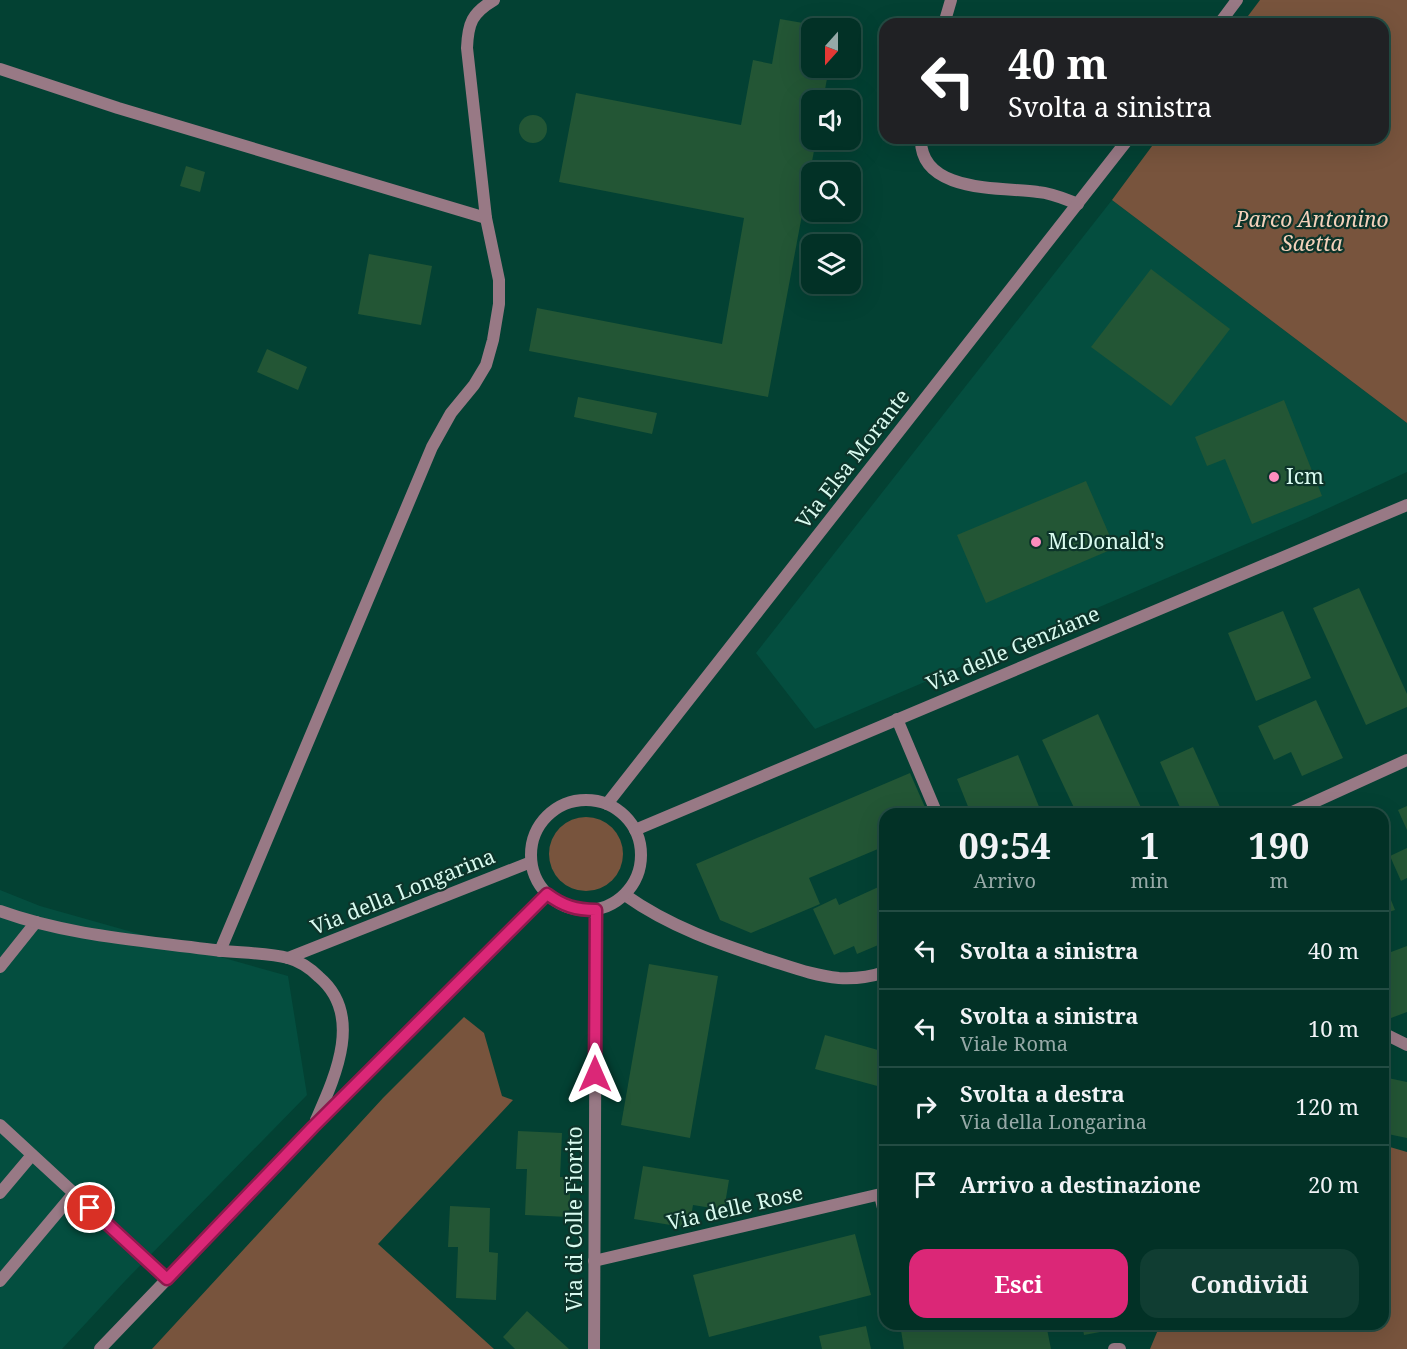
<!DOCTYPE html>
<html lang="it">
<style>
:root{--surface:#023126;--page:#103d32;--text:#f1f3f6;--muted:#96a9a7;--line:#234c43;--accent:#db2777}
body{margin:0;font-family:"Noto Serif",serif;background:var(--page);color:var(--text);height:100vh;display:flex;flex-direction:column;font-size:22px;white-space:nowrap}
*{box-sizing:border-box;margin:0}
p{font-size:20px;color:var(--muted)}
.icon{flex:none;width:33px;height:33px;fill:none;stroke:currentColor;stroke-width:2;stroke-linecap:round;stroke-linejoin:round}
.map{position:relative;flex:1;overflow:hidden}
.sheet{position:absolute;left:879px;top:808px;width:510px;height:522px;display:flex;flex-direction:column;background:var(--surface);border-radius:18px;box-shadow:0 6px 24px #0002,0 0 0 2px var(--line)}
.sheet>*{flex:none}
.banner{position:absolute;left:879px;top:18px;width:510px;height:126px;border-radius:18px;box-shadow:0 6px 24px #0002,0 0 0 2px var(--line);background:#202124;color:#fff;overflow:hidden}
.needle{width:39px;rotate:201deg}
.fabs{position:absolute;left:801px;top:18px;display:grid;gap:12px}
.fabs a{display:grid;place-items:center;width:60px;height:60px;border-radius:12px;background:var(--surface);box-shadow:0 6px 24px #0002,0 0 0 2px var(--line);font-size:30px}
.pin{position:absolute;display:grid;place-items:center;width:51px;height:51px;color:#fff;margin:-26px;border:3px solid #fff;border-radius:50%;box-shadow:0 2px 6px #0007}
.me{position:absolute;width:66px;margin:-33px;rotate:0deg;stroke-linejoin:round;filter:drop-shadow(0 0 4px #0008)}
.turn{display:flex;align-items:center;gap:21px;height:126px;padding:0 30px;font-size:27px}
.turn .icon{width:78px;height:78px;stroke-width:2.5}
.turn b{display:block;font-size:42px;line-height:51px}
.eta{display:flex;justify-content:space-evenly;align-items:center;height:102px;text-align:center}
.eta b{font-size:36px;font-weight:700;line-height:42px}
.cta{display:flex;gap:12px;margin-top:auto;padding:12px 30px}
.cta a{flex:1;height:69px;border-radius:18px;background:var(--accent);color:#fff;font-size:24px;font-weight:700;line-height:69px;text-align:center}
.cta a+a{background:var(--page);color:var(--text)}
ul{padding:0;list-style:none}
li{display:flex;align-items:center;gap:18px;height:78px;padding:0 30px;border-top:2px solid var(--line)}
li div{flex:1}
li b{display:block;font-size:22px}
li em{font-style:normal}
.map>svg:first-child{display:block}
</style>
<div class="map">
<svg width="1407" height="1349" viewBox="0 0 1407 1349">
<rect width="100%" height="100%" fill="#034133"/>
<g fill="#044e3f">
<path d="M1112 200 1407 423V472L1307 518 815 729 756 653Z"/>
<path d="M0 890 40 906 288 976 307 1095 125 1281 62 1349H0Z"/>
</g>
<g fill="#78543d">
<path d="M1260 0H1407V423L1112 200 1158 138H1383V24H1242Z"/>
<circle cx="586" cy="854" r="37"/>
<path d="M464 1017 484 1033 502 1096 513 1100 378 1244 494 1349H152L383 1098Z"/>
<path d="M1383 1145 1407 1152V1349H1150L1160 1325 1383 1324Z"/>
</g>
<g fill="#235635">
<path d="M780 19 826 27 812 28V68H829L823 100H812V140H816L768 397 529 351 537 308 722 344 744 218 559 182 576 93 741 125 753 60 772 64Z"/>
<circle cx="533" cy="129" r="14"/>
<path d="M186 166 205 172 200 192 180 186Z"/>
<path d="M369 254 432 266 421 325 358 314Z"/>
<path d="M1151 269 1230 329 1171 406 1091 347Z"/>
<path d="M267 349 307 367 298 390 257 372Z"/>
<path d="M578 397 657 413 652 434 574 417Z"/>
<path d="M1284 400 1322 496 1252 524 1225 459 1207 466 1195 437Z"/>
<path d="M1086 481 1115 548 986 603 957 535Z"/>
<path d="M1359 588 1407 694V707L1366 725 1313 608Z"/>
<path d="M1283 611 1311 678 1256 701 1228 633Z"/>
<path d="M1316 700 1343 758 1302 776 1291 752 1274 760 1258 726Z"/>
<path d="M1098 714 1144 814H1077L1042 740Z"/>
<path d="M1193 747 1220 807 1203 814H1183L1160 762Z"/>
<path d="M1018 755 1042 814H971L957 779Z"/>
<path d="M910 773 928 814H885V846L809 878 820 904 751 933 720 920 696 864Z"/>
<path d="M1407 806V830L1398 810Z"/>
<path d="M1407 848V878L1401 881 1390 856Z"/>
<path d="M1383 880 1395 910 1383 914Z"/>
<path d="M885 884V948L883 943 857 954 854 946 834 955 813 909 836 898 839 905Z"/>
<path d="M1407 946V1012L1383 1021V955Z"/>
<path d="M649 964 718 976 690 1138 621 1125Z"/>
<path d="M825 1035 885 1052V1073L881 1087 815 1069Z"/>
<path d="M1383 1077 1407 1082V1138L1383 1133Z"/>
<path d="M518 1131 562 1133 560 1177H571L569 1217 525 1215 527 1169H516Z"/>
<path d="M643 1166 729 1180 724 1210 693 1205 689 1228 634 1219Z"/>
<path d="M450 1206 490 1208 489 1252 498 1253 496 1300 456 1298 458 1247H448Z"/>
<path d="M855 1234 871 1295 709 1337 693 1275Z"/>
<path d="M527 1311 569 1349H515L503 1337Z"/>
<path d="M900 1324H928L929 1327 941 1324H1046L1051 1349H904Z"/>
<path d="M1082 1324H1132V1326L1084 1335Z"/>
<path d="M866 1326 871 1349H822L819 1336Z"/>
</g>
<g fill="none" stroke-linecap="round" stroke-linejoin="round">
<g stroke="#987985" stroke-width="12">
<path d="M944 24 951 0"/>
<path d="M0 69 118 108 486 218"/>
<path d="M921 138C919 194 1003 187 1038 192 1052 193 1065 199 1078 204"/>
<path d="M220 951 432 447 451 413 474 385 486 365 493 340 499 304V280L486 218 467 48C468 23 472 13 494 0"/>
<path d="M0 1193 32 1155"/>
<path d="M880 1195 885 1217"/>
<path d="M0 1281 74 1193"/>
</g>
<g stroke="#987985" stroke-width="12">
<path d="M897 719 937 814"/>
<path d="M1288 814 1407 760"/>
<path d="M625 895C670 927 720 944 772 961 794 968 816 976 839 978 855 979 870 977 885 972"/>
<path d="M0 967 36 922"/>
<path d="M1383 1033 1407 1045"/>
<path d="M0 1125 167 1279"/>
<path d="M594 1261 885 1193"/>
<path d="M594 1349 596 910"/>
<path d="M1114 1349H1120"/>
</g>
<g stroke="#987985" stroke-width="12">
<path d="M1219 24 1237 0"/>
<circle cx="586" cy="855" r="55"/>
<path d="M607 804 1129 138"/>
<path d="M635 830 1407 505"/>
<path d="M0 911C66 935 137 940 206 949 231 953 265 952 288 958 299 961 311 969 319 977 364 1015 335 1077 316 1120"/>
<path d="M288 958 531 862"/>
<path d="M100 1349 313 1127 547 894"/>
</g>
</g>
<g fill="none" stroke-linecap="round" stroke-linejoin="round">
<defs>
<path id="route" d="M90 1208 167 1279 313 1127 547 894C563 906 576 910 596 910L595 1074"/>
</defs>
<use href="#route" stroke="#8e194d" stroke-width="15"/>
<use href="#route" stroke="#db2777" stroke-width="10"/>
</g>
<g fill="#fd8ebf" stroke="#0d342a" stroke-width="2">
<circle cx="1274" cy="477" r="6"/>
<circle cx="1036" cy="542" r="6"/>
</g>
<g text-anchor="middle" stroke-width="4.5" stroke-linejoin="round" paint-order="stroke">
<g font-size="21" font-style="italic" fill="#f4d1bb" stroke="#0d342a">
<text x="1312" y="227">Parco Antonino<tspan x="1312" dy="24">Saetta</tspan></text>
</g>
<g font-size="21" fill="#d8faef" stroke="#0d342a">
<text transform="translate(853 459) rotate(-52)" y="7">Via Elsa Morante</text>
<text transform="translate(1013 649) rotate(-23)" y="7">Via delle Genziane</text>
<text transform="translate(403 892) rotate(-22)" y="7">Via della Longarina</text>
<text transform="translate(735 1208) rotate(-13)" y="7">Via delle Rose</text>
<text transform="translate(575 1219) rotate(-90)" y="7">Via di Colle Fiorito</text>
</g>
<g font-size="21" fill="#d8faef" stroke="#0d342a" text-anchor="start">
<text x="1286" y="484">Icm</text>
<text x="1048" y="549">McDonald's</text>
</g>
</g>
</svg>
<div class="fabs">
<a><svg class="needle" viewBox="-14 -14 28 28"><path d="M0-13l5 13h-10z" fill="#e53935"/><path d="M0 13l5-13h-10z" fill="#96a9a7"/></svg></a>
<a><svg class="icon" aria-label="sound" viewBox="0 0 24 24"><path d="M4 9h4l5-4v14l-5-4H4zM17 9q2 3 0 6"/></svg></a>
<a><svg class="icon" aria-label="search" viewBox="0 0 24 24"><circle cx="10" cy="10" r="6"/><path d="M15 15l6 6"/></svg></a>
<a><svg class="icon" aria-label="layers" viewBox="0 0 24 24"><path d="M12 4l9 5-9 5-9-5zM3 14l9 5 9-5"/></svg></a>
</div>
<div class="pin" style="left:90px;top:1208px;background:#d93025"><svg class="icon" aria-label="arrive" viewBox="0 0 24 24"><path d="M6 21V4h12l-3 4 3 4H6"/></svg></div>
<svg class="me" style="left:595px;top:1074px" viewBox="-20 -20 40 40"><path d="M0-17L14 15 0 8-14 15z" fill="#db2777" stroke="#fff" stroke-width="4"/></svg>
<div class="banner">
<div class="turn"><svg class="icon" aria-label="left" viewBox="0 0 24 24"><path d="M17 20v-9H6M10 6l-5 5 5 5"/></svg><div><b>40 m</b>Svolta a sinistra</div></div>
</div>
<section class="sheet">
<div class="eta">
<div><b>09:54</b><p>Arrivo</p></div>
<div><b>1</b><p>min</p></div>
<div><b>190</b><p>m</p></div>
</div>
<ul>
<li><svg class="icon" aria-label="left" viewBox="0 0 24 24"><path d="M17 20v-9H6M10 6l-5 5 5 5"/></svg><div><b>Svolta a sinistra</b></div><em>40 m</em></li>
<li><svg class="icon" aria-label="left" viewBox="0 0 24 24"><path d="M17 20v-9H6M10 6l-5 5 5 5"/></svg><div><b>Svolta a sinistra</b><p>Viale Roma</p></div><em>10 m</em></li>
<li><svg class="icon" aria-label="right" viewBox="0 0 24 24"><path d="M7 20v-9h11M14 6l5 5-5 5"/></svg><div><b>Svolta a destra</b><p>Via della Longarina</p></div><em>120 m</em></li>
<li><svg class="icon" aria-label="arrive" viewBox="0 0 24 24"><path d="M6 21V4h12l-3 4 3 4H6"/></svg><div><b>Arrivo a destinazione</b></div><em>20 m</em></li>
</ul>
<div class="cta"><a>Esci</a><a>Condividi</a></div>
</section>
</div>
